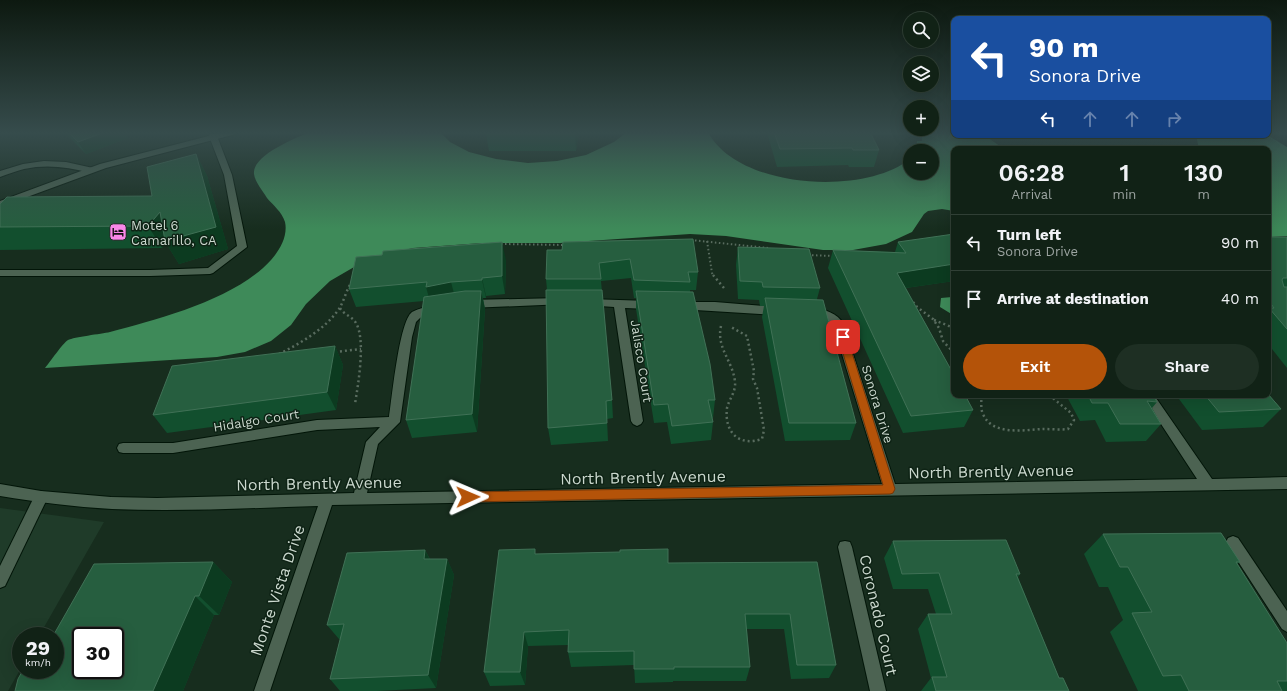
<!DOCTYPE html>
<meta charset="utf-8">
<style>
:root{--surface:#112216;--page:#1e2f23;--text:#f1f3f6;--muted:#9ca4a1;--line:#303f35;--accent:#b45309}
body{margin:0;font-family:"Work Sans",sans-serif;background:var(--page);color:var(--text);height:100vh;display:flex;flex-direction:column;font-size:15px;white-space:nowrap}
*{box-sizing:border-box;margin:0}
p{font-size:13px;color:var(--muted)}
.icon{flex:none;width:22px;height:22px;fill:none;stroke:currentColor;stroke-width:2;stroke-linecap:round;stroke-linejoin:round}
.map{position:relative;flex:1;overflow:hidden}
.side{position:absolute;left:951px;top:146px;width:320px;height:252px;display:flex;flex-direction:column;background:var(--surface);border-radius:8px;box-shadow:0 4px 16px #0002,0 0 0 1px var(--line)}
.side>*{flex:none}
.top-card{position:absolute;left:951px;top:16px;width:320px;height:122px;border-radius:8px;box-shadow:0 4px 16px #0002,0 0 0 1px var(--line);background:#1a4fa0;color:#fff;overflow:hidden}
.buttons{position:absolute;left:903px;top:12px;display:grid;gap:8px}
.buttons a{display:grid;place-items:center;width:36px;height:36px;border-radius:50%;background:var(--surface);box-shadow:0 4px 16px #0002,0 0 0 1px var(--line);font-size:20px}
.speed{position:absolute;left:12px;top:627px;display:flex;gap:8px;font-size:20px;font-weight:700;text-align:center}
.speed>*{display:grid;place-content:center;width:52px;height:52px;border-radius:50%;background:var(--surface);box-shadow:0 4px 16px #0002,0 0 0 1px var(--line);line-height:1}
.speed small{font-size:10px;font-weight:400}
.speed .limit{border:2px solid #111;border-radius:6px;background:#fff;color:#111}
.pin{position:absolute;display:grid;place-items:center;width:34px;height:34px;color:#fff;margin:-17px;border-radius:8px;box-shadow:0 2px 6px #0006}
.me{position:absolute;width:44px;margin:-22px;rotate:89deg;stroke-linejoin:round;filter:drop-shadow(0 0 3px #0008)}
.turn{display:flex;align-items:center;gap:14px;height:84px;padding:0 12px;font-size:18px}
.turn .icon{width:52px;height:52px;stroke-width:2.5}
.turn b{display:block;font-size:28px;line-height:34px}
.lanes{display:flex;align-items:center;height:38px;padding:0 12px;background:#0003;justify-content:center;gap:20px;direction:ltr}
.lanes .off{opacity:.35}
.eta{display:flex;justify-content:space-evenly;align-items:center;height:68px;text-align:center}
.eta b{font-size:24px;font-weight:600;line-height:28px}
.cta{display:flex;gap:8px;margin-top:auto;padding:8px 12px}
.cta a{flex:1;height:46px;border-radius:24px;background:var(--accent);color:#fff;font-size:16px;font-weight:600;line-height:46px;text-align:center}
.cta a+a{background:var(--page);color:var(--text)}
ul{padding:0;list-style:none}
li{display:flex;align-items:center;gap:12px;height:56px;padding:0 12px;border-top:1px solid var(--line)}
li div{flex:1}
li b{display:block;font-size:15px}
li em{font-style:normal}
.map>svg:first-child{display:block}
</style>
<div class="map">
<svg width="1287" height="691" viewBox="0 0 1287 691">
<rect width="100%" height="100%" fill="#172d1e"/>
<path fill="#1f3b29" d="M0 508 104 522 39 636H21V668L8 691H0Z"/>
<g fill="#3e8a59">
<path d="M310 132H440L450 142 469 152 496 159 528 163 557 161 586 155 614 142 627 132H708C738 189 864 196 910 159V173H932V151H916L917 141H922V132H954V135H984L1004 149H954V211L942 209 928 211 924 214 912 232 886 244 853 250H823L726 236 690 234 560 243H482L413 248 395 252 361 263 330 281 306 304 291 325 271 341 245 352 217 357 45 368C50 362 63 343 68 340 74 337 101 334 110 332 159 319 236 299 271 260 280 250 288 236 285 222 282 212 273 205 267 198 263 191 255 182 254 174 252 155 296 138 310 132Z"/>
<path d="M1196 135H1267L1287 147V236L1268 237V149H1199Z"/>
<path d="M954 286V315H953L940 307 941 298 952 297Z"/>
</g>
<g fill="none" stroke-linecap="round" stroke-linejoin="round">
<defs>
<g id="service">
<path d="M210 134H216L217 136 232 175 247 247 213 273 210 274 150 276H0V270H150L208 268 237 246 224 175 209 136Z"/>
<path d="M44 161 66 162 93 168 94 170 90 173C68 167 47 164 24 169 16 171 8 174 0 177V171L23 164Z"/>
<path d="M41 491 46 493 48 497 5 586 0 588V566L36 493Z"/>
</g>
<g id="minor">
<path d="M561 298 565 300 566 302 565 304 469 308 465 306 464 304 465 302 469 300Z"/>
<path d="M589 299 649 301 653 303 654 305 653 307 649 309 625 308 643 421 641 424 637 426 633 424 631 421 614 307 585 305 584 303 585 301Z"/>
<path d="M683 302H715L777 307 781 308 782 311 781 314 777 315 679 309 678 306 679 303Z"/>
<path d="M436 305 440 306 441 309 440 312 427 314 420 318 416 322 412 337 400 422 378 444 367 493 882 484 833 325 824 318 808 315 807 312 808 309C819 306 837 313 843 323L895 484 1197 479 1142 395H1154L1212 479 1287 477V489L332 505 270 691H254L318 506C250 508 180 512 112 509 74 507 37 502 0 496V484L41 491 111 497 157 498 354 493 366 442 380 427 317 430 173 453H123L119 452 117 448 119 444 123 443H173L317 420 389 417C392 398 399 322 412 312 419 308 428 307 436 305Z"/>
<path d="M1233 536 1238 538 1287 611V632L1282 629 1228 546 1226 542 1228 538Z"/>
<path d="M845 541 850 542 852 547 886 691H870L838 547 840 542Z"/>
</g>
<path id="secondary" d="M224 132H237L236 134 106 168 0 207V201L100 164Z"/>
</defs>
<use href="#service" stroke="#021508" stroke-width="2"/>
<use href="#minor" stroke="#021508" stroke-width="2"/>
<use href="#secondary" stroke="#021508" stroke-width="2"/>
<g stroke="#596c5f" stroke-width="2" stroke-dasharray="1.5 2.5" stroke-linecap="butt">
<path d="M691 240 768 248"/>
<path d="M707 241 712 273 714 276"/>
<path d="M501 244 566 245"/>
<path d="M808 255 833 256"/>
</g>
<g stroke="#596c5f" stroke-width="2.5" stroke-dasharray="2 3" stroke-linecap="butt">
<path d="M713 275 724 288"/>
<path d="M913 302 917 307 933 319 939 328 943 341 954 353"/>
<path d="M340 308C344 315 352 316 356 323 366 340 358 385 355 404"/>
<path d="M934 320 954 328"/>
<path d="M721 326C716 348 733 361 735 382 736 392 729 399 727 408 724 432 739 447 762 439L764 430 757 388 753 379 754 371 747 336 731 327"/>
<path d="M335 352 361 349"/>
<path d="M279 354C301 343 325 329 339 309 344 301 346 291 351 283"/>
<path d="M981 395C982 401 980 408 983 414 992 436 1024 430 1043 429 1051 429 1060 430 1068 429L1074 420 1071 413 1049 395"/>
</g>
<use href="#service" fill="#4c6352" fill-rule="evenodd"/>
<use href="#minor" fill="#4c6352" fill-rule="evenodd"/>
<use href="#secondary" fill="#4c6352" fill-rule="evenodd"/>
</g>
<g fill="#124f2e">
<path d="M65 132H124L128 138 86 154 68 136Z"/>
<path d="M579 132 576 151H489L486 134Z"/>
<path d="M768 132H904V135H871L879 150 874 167H849L848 165 777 167 768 136Z"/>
<path d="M1270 132H1287V135H1274Z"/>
<path d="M196 154 207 176 228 249 179 264 166 243 162 248 0 250V204L152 196Z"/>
<path d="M954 234V281L906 288 973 410 964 427 903 433 828 268 833 250 895 252 898 242Z"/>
<path d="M1268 237H1287V368L1268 344Z"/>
<path d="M563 242 698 272 696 290H690V292L715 400 713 418H712L713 422 711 440 671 444 667 422 654 423 636 309V298H634L631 278 601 281 612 400 613 418 607 419 608 441 551 445 548 428 547 290 546 279 562 250Z"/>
<path d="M738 247 820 288 817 299 856 423 850 440 785 441 762 317 764 306H760L759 300 738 299 736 265Z"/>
<path d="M506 260 505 294 486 296V298H483L485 309 477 432 412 438 406 420 424 301 356 307 349 289Z"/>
<path d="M335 346 343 365 336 410 167 433 153 415Z"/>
<path d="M1066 395H1153L1157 402 1152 408 1161 424 1146 441 1106 442 1095 420 1080 421Z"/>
<path d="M1176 395H1268L1281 409 1263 427 1202 430Z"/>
<path d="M1103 534 1240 562 1237 564 1287 643V691H1138L1110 632 1123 620 1108 587H1099L1084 554Z"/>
<path d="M893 541 1020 574 1018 577 1059 678 1069 691H921L931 678 918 629 928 614H936L928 589H893L884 558Z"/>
<path d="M425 550 430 559H447L454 575 436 688 377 691H340L330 679 340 639H339L327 625Z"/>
<path d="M536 554 668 563 817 562 836 665 829 678 791 679 784 629H747L750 667 746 681H673V682L635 683 634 665 571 667 568 652V645L528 646 525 685 490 686 484 672Z"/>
<path d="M213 562 232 582 219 615H214L183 691H15L55 670Z"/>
</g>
<g fill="#0c3b20">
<path d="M105 132H124L128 138 86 154 78 142Z"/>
<path d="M576 132H579L576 151 575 134Z"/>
<path d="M196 154 207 176 228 249 179 264 166 243 162 248 148 226 160 212Z"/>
<path d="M502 242 506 260 505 294 502 276Z"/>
<path d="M954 264V281L891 290 897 273Z"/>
<path d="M482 278 486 296V298L482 280Z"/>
<path d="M451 282 456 301 431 305 426 287Z"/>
<path d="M481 291 485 309 477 432 472 414Z"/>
<path d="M335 346 343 365 336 410 327 392Z"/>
<path d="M425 550 433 566 424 559Z"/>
<path d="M447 559 454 575 436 688 428 675Z"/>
<path d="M213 562 232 582 219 615 199 596Z"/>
<path d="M195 596 214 615 183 691H153Z"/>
<path d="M524 632 528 646 525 685 520 672Z"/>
</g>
<g fill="#265e3f" stroke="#407156" fill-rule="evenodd">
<path d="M68 132H105L78 142Z"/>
<path d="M487 132H576L575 134H486Z"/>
<path d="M774 132H870L879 150H853L852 148 780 149Z"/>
<path d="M196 154 216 227 165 241 160 212 148 226 0 227V204L7 197 152 196 147 167Z"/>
<path d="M954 234V264L897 273 954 375V395H965L973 410 911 416 833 250 906 253 898 242Z"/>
<path d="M1268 237H1287V278H1283L1282 280 1284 287H1287V329L1269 308H1274L1268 300Z"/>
<path d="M693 239 698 272H688L690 282 634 280 630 259 599 263 601 279H546L547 250H562L563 242Z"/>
<path d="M502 242V276L482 278V280L451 282 426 287 427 282 349 289 356 257 382 255 383 251Z"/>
<path d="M738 247 809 249 820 288 763 287 762 282 740 281Z"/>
<path d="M546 290H602L612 400 606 401 607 423 548 428Z"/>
<path d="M465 291H481L472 414 406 420 424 297Z"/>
<path d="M636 291 693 292 710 364 715 400H708L713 422 672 426 668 404 654 405Z"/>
<path d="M765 298 823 300 856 423H789Z"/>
<path d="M335 346 327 392 153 415 172 366Z"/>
<path d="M1268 394 1281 409 1219 412 1205 395H1268Z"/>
<path d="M1088 395H1153L1157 402 1147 401 1161 424H1120L1108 403H1092Z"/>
<path d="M1221 533 1240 562H1236L1287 643V681H1277L1282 691H1189L1181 675 1163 676 1132 613 1152 612 1128 567H1120L1103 534Z"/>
<path d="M1006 540 1020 574H1016L1059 678H1063L1069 691H936L932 677H947L928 614H952L939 573 902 574 893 541Z"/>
<path d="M535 549V554L620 552V550L668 549V563L817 562 836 665H797L790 614H745L750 667H674V669H634V651L568 652 569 630 524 632 520 672H484L499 550Z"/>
<path d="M425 550 424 559H447L428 675 330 679 344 624 327 625 347 553Z"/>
<path d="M213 562 199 596H195L153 691H15L18 679 23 670H55V636H53L94 564ZM81 636H115V670H81Z"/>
</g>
<linearGradient id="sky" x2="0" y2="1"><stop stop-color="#0d1910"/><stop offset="0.58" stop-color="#364c4c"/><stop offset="1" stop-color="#364c4c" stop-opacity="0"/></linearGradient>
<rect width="1287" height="229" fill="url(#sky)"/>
<path fill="#b45309" stroke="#753606" d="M843 334 847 337 895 489 893 493 890 494 468 502 464 500 463 497 464 494 468 492 883 485 838 337Z"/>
<defs>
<symbol id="hotel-square" viewBox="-11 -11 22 22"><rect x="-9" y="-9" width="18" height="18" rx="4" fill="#f987e8" stroke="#0e2315"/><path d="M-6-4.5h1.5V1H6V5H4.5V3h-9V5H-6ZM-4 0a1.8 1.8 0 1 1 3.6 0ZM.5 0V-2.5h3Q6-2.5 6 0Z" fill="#111"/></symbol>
</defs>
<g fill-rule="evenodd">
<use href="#hotel-square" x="108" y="222" width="20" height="20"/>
</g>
<g text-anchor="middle" stroke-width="3" stroke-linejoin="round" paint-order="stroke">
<g font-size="13" fill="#cbd8ce" stroke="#0e2315" text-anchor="start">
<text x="131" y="230">Motel 6<tspan x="131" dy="15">Camarillo, CA</tspan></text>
</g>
<g font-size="13" fill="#cbd8ce" stroke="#0e2315">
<text transform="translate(642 361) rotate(81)" y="5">Jalisco Court</text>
<text transform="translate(878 404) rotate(73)" y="5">Sonora Drive</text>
<text transform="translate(256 420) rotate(-9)" y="5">Hidalgo Court</text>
</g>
<g font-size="16" fill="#cbd8ce" stroke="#0e2315">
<text transform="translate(991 471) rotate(-1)" y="6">North Brently Avenue</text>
<text transform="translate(643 477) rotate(-1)" y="6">North Brently Avenue</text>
<text transform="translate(319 483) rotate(-1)" y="6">North Brently Avenue</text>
<text transform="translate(277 590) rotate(-71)" y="6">Monte Vista Drive</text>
<text transform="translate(879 615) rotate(77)" y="6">Coronado Court</text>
</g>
</g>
</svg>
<div class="buttons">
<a><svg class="icon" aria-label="search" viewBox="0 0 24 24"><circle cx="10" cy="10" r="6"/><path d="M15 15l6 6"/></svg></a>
<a><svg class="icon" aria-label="layers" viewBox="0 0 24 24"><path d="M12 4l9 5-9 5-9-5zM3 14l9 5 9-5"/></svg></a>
<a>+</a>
<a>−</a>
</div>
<div class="speed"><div>29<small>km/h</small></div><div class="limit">30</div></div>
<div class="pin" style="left:843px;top:337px;background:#d93025"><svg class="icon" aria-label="arrive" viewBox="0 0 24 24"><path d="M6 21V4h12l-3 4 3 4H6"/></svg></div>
<svg class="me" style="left:468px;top:497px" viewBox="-20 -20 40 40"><path d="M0-17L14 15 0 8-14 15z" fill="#b45309" stroke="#fff" stroke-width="4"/></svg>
<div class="top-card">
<div class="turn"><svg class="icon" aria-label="left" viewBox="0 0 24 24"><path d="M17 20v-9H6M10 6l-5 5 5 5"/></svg><div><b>90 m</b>Sonora Drive</div></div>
<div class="lanes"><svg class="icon" aria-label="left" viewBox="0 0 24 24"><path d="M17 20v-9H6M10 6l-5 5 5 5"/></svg><svg class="icon off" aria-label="ahead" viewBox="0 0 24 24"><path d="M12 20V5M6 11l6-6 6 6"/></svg><svg class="icon off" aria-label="ahead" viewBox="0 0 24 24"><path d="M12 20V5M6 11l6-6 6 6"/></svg><svg class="icon off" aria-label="right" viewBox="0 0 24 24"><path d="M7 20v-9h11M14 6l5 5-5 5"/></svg></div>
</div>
<section class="side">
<div class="eta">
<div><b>06:28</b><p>Arrival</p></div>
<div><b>1</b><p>min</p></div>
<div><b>130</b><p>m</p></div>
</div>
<ul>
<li><svg class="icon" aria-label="left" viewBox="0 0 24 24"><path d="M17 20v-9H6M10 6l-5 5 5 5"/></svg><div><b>Turn left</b><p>Sonora Drive</p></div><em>90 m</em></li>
<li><svg class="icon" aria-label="arrive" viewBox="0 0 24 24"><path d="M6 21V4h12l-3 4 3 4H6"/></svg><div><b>Arrive at destination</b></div><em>40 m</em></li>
</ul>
<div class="cta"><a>Exit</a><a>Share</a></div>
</section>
</div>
